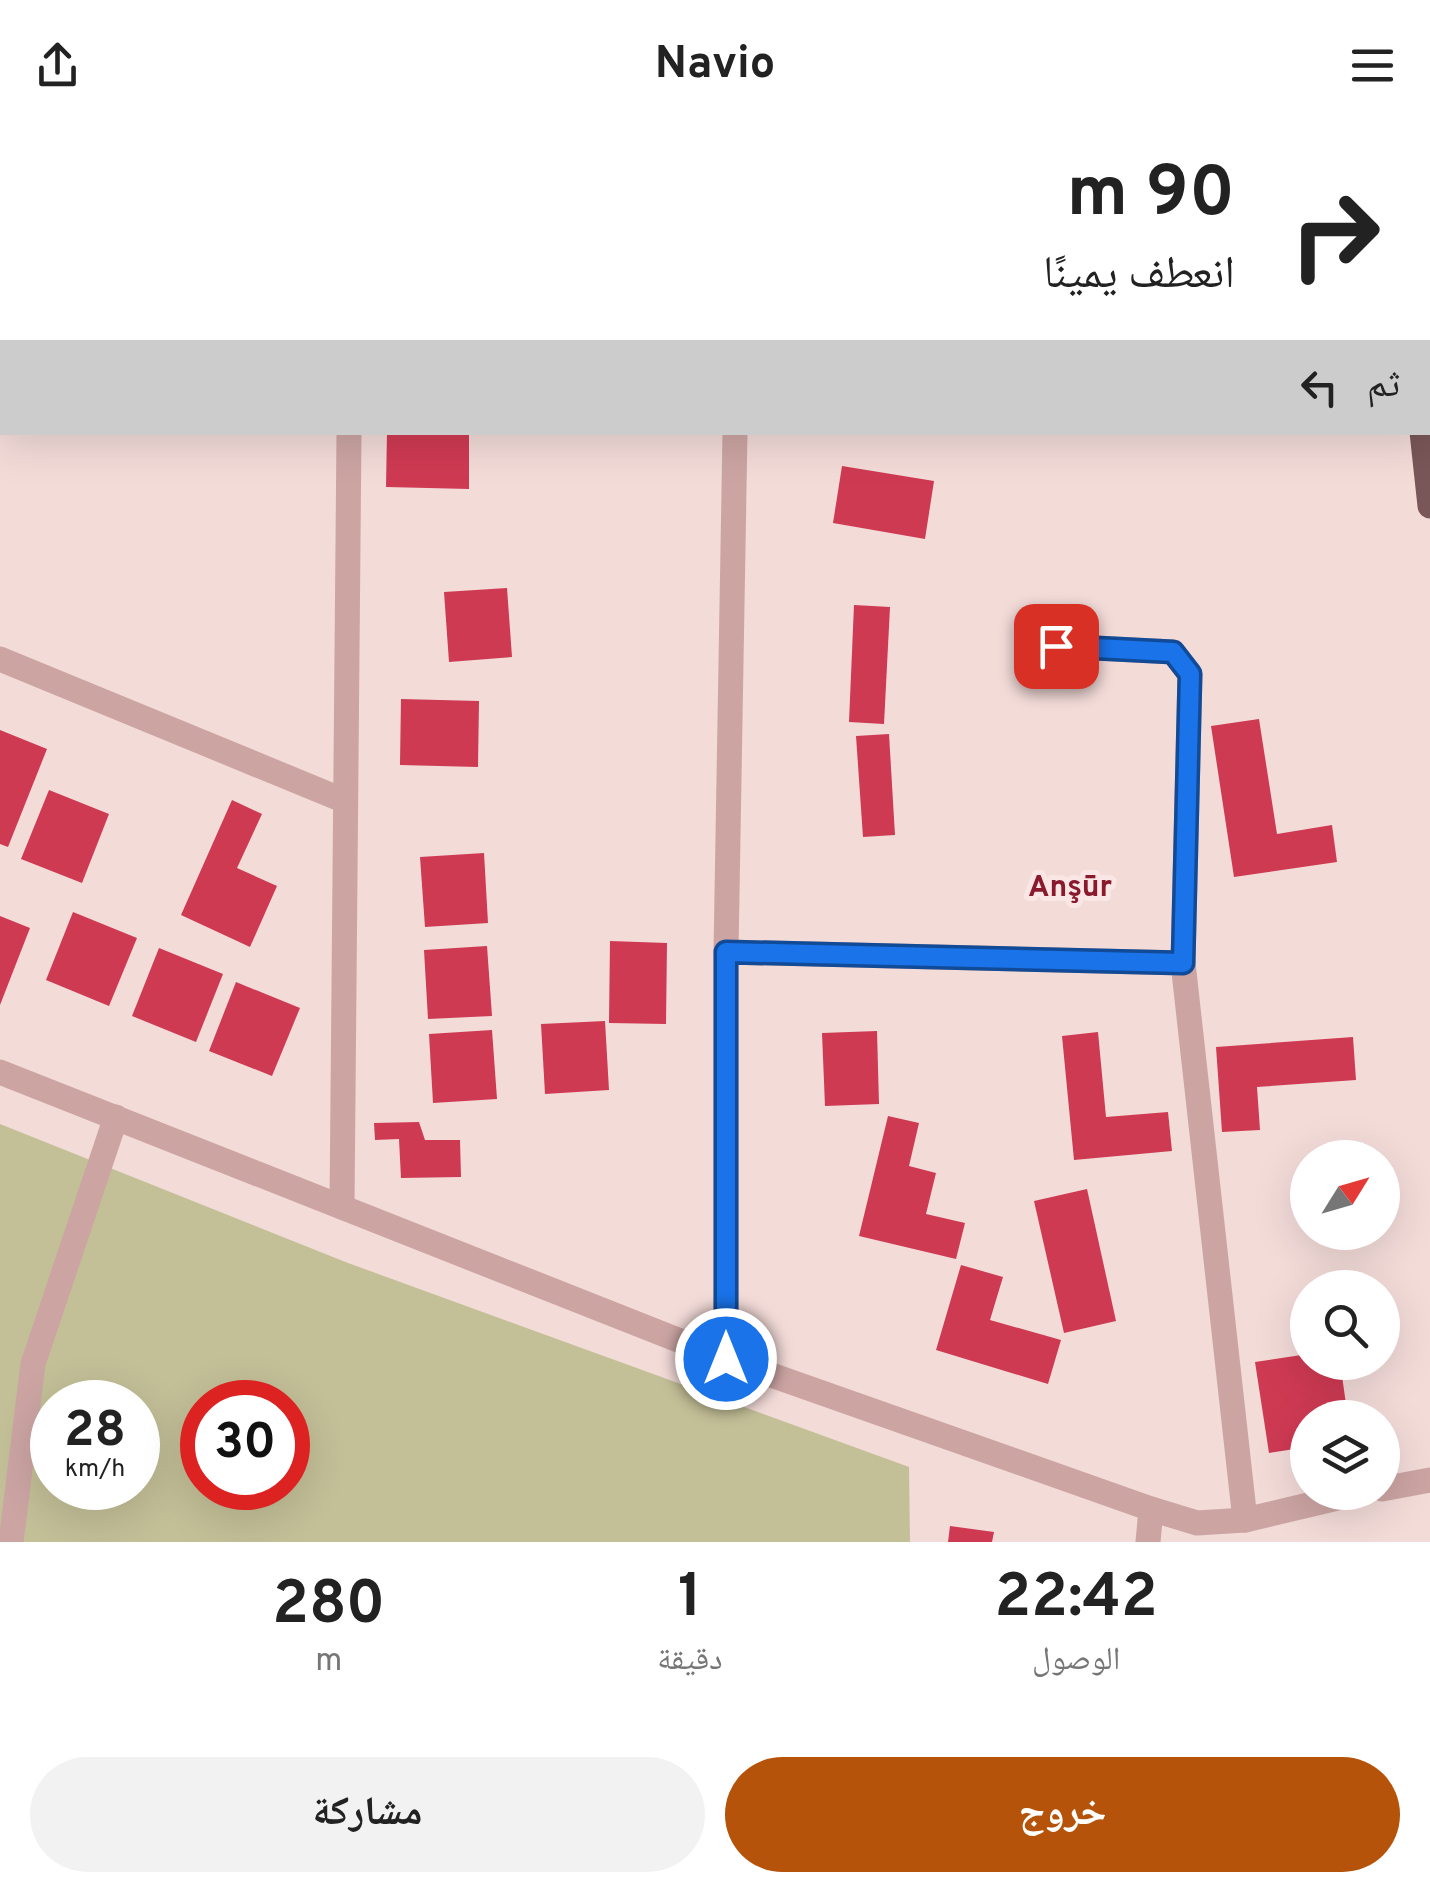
<!DOCTYPE html>
<html lang="ar">
<meta charset="utf-8">
<style>
:root{--surface:#fff;--page:#f2f2f2;--text:#222;--muted:#767676;--accent:#b45309}
body{margin:0;font-family:Overpass,"Noto Naskh Arabic",sans-serif;background:var(--page);color:var(--text);direction:rtl;height:100vh;display:flex;flex-direction:column;font-size:38px;white-space:nowrap}
*{box-sizing:border-box;margin:0}
p{font-size:32px;color:var(--muted)}
.icon{flex:none;width:55px;height:55px;fill:none;stroke:currentColor;stroke-width:2;stroke-linecap:round;stroke-linejoin:round}
.map{position:relative;height:1412px;overflow:hidden;direction:ltr}
.drawer{display:flex;flex-direction:column;background:var(--surface);flex:1}
.drawer>*{flex:none}
.guide{position:absolute;left:0px;top:0px;width:1430px;height:305px;box-shadow:0 10px 40px #0002;direction:rtl;background:#fff;color:var(--text);overflow:hidden}
.needle{width:65px;rotate:53deg}
.tools{position:absolute;left:1290px;top:1010px;display:grid;gap:20px}
.tools a{display:grid;place-items:center;width:110px;height:110px;border-radius:50%;background:var(--surface);box-shadow:0 10px 40px #0002;font-size:50px}
.speed{position:absolute;left:30px;top:1250px;display:flex;gap:20px;font-size:50px;font-weight:700;text-align:center}
.speed>*{display:grid;place-content:center;width:130px;height:130px;border-radius:50%;background:var(--surface);box-shadow:0 10px 40px #0002;line-height:1}
.speed small{font-size:25px;font-weight:400}
.speed .limit{border:15px solid #d22;background:#fff;color:#111}
.pin{position:absolute;display:grid;place-items:center;width:85px;height:85px;color:#fff;margin:-42px;border-radius:20px;box-shadow:0 5px 15px #0006}
.me{position:absolute;width:110px;margin:-55px;rotate:0deg;stroke-linejoin:round;filter:drop-shadow(0 0 8px #0008)}
.turn{display:flex;align-items:center;gap:35px;height:210px;padding:0 30px;font-size:45px}
.turn .icon{width:130px;height:130px;stroke-width:2.5}
.turn b{display:block;font-size:70px;line-height:85px}
.then{display:flex;align-items:center;height:95px;padding:0 30px;background:#0003;gap:20px;font-size:38px}
.eta{display:flex;justify-content:space-evenly;align-items:center;height:170px;text-align:center}
.eta b{font-size:60px;font-weight:700;line-height:70px}
.primary-button{display:flex;gap:20px;margin-top:auto;padding:20px 30px}
.primary-button a{flex:1;height:115px;border-radius:60px;background:var(--accent);color:#fff;font-size:40px;font-weight:700;line-height:115px;text-align:center}
.primary-button a+a{background:var(--page);color:var(--text)}
header{display:flex;justify-content:space-between;align-items:center;height:130px;padding:0 30px;background:var(--surface);font-size:45px;font-weight:700}
.map>svg:first-child{display:block}
</style>
<header><svg class="icon" aria-label="menu" viewBox="0 0 24 24"><path d="M4 6h16M4 12h16M4 18h16"/></svg>Navio<svg class="icon" aria-label="share" viewBox="0 0 24 24"><path d="M12 15V3M7 8l5-5 5 5M5 13v7h14v-7"/></svg></header>
<div class="map">
<svg width="1430" height="1412" viewBox="0 0 1430 1412">
<rect width="100%" height="100%" fill="#f3dbd8"/>
<path fill="#c3bf97" fill-rule="evenodd" d="M0 994 348 1133 909 1337 910 1412H0ZM52 1272H138V1358H52ZM202 1272H288V1358H202Z"/>
<g fill="#cf3a53">
<path d="M387 302H469V359L386 357Z"/>
<path d="M842 336 934 351 925 409 833 393Z"/>
<path d="M507 458 512 527 449 532 444 462Z"/>
<path d="M854 475 890 477 884 594 849 592Z"/>
<path d="M401 569 479 571 478 637 400 635Z"/>
<path d="M1259 589 1277 704 1332 695 1337 732 1234 747 1211 596Z"/>
<path d="M0 600 47 619 8 717 0 714Z"/>
<path d="M889 604 895 705 863 707 856 606Z"/>
<path d="M49 660 109 684 82 753 21 729Z"/>
<path d="M232 670 262 684 237 738 277 756 250 817 181 785Z"/>
<path d="M484 723 488 793 425 797 420 727Z"/>
<path d="M73 782 137 808 109 876 46 850Z"/>
<path d="M0 786 30 798 0 875Z"/>
<path d="M610 811 667 813 666 894 609 893Z"/>
<path d="M487 816 492 886 428 889 424 820Z"/>
<path d="M159 818 223 844 196 912 132 886Z"/>
<path d="M236 852 300 878 272 946 209 921Z"/>
<path d="M605 891 609 960 545 964 541 894Z"/>
<path d="M492 900 497 969 433 973 429 904Z"/>
<path d="M877 901 879 974 825 976 822 903Z"/>
<path d="M1098 902 1106 987 1168 982 1172 1021 1074 1030 1062 906Z"/>
<path d="M1353 907 1356 950 1257 957 1260 1000 1222 1002 1216 917Z"/>
<path d="M888 986 919 993 909 1036 936 1043 926 1084 965 1093 956 1129 859 1106Z"/>
<path d="M419 992 425 1010H460L461 1047 401 1048 399 1009 375 1010 374 993Z"/>
<path d="M1087 1059 1116 1191 1064 1203 1034 1071Z"/>
<path d="M961 1135 1003 1147 990 1190 1061 1210 1048 1254 936 1220Z"/>
<path d="M1308 1224V1232H1340L1348 1288H1308V1317L1269 1323 1255 1232Z"/>
<path d="M950 1396 994 1402 992 1412H948Z"/>
</g>
<g fill="none" stroke-linecap="round" stroke-linejoin="round">
<g stroke="#cca5a3" stroke-width="25">
<path d="M162 0 166 2"/>
<path d="M76 2 78 0"/>
<path d="M748 2V0"/>
<path d="M1428 23H1430"/>
<path d="M0 138 2 134"/>
<path d="M1057 516 1173 522 1190 544 1183 833"/>
<path d="M0 529 345 671"/>
<path d="M726 822 1183 833 1245 1390"/>
<path d="M0 942 726 1229 1151 1379 1197 1393 1245 1390 1363 1362"/>
<path d="M342 1077 349 302"/>
<path d="M726 1229V822L735 302"/>
<path d="M1382 1359 1430 1350"/>
<path d="M11 1412 33 1234 116 987"/>
<path d="M1148 1412 1151 1379"/>
</g>
<g stroke="#795658" stroke-width="25">
<path d="M1387 0V2"/>
<path d="M1422 302 1430 376"/>
</g>
</g>
<g fill="none" stroke-linecap="round" stroke-linejoin="round">
<defs>
<path id="route" d="M726 1229V822L1183 833 1190 544 1173 522 1056 516"/>
</defs>
<use href="#route" stroke="#114b97" stroke-width="25"/>
<use href="#route" stroke="#1a73e8" stroke-width="18"/>
</g>
<g text-anchor="middle" stroke-width="10" stroke-linejoin="round" paint-order="stroke">
<g font-size="30" font-weight="bold" fill="#8b192d" stroke="#fae7e5">
<text x="1070" y="766">Anşūr</text>
</g>
</g>
</svg>
<div class="tools">
<a><svg class="needle" viewBox="-14 -14 28 28"><path d="M0-13l5 13h-10z" fill="#e53935"/><path d="M0 13l5-13h-10z" fill="#767676"/></svg></a>
<a><svg class="icon" aria-label="search" viewBox="0 0 24 24"><circle cx="10" cy="10" r="6"/><path d="M15 15l6 6"/></svg></a>
<a><svg class="icon" aria-label="layers" viewBox="0 0 24 24"><path d="M12 4l9 5-9 5-9-5zM3 14l9 5 9-5"/></svg></a>
</div>
<div class="speed"><div>28<small>km/h</small></div><div class="limit">30</div></div>
<div class="pin" style="left:1056px;top:516px;background:#d93025"><svg class="icon" aria-label="arrive" viewBox="0 0 24 24"><path d="M6 21V4h12l-3 4 3 4H6"/></svg></div>
<svg class="me" style="left:726px;top:1229px" viewBox="-20 -20 40 40"><circle r="17" fill="#1a73e8" stroke="#fff" stroke-width="3"/><path d="M0-11L8 9 0 5-8 9z" fill="#fff"/></svg>
<div class="guide">
<div class="turn"><svg class="icon" aria-label="right" viewBox="0 0 24 24"><path d="M7 20v-9h11M14 6l5 5-5 5"/></svg><div><b>90 m</b>انعطف يمينًا</div></div>
<div class="then">ثم<svg class="icon" aria-label="left" viewBox="0 0 24 24"><path d="M17 20v-9H6M10 6l-5 5 5 5"/></svg></div>
</div>
</div>
<section class="drawer">
<div class="eta">
<div><b>22:42</b><p>الوصول</p></div>
<div><b>1</b><p>دقيقة</p></div>
<div><b>280</b><p>m</p></div>
</div>
<div class="primary-button"><a>خروج</a><a>مشاركة</a></div>
</section>
